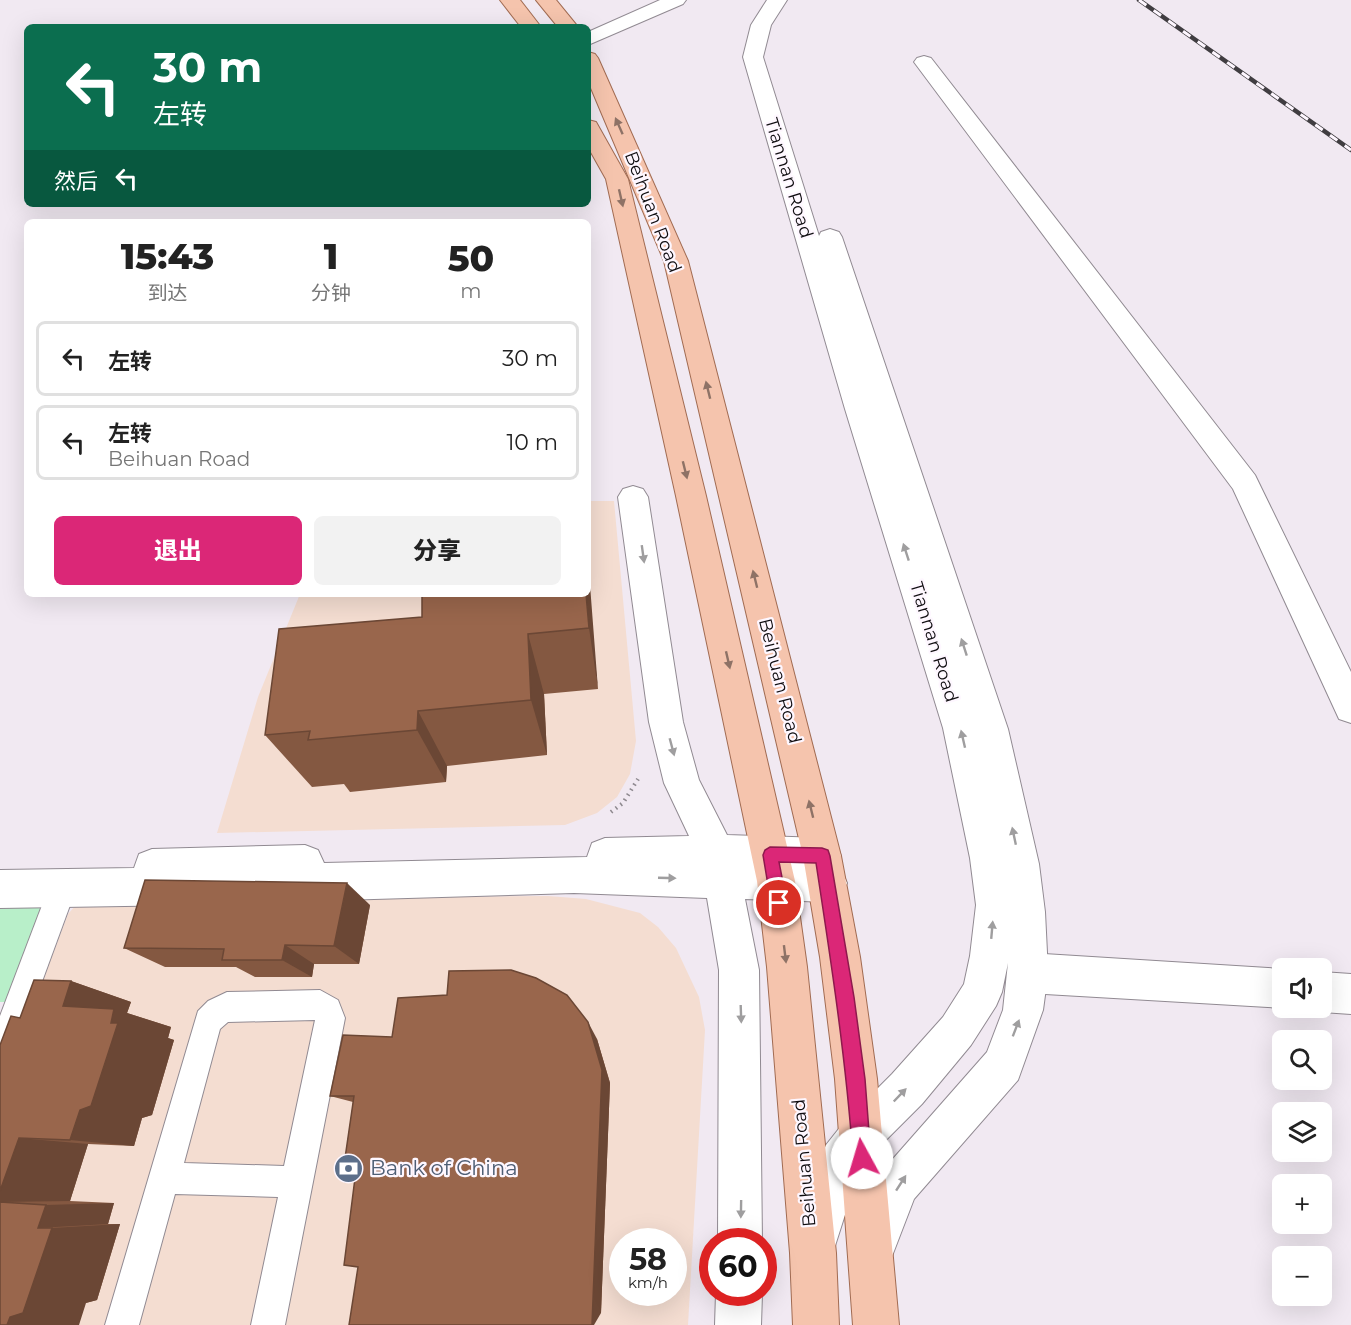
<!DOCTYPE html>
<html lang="zh">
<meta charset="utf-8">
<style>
:root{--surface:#fff;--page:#f2f2f2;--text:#222;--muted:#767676;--line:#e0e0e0;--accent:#db2777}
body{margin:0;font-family:Montserrat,"Noto Sans SC",sans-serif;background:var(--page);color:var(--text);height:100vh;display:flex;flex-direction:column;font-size:22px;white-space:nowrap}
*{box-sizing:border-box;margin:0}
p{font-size:20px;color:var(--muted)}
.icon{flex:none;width:33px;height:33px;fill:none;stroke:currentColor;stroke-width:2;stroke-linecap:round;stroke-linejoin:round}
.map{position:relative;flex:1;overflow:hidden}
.sheet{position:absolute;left:24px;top:219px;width:567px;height:378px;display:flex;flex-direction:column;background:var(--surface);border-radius:9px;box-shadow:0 6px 24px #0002}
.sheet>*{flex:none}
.hud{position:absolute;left:24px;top:24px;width:567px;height:183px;border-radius:9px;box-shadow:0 6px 24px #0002;background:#0b6e4f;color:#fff;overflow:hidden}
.fabs{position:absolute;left:1272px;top:958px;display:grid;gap:12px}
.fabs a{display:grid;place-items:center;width:60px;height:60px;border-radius:9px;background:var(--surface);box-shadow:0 6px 24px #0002;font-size:30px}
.speed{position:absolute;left:609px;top:1228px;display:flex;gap:12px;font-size:30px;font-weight:700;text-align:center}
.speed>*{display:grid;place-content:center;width:78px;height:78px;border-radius:50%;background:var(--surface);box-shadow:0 6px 24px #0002;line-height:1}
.speed small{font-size:15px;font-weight:400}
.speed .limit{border:9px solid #d22;background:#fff;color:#111}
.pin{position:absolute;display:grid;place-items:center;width:51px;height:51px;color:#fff;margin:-26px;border:3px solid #fff;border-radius:50%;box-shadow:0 2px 6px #0007}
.me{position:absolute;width:66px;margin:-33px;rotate:354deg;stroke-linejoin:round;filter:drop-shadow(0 0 4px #0008)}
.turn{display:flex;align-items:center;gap:21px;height:126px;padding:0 30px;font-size:27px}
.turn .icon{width:78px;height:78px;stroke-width:2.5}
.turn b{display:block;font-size:42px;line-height:51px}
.then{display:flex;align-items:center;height:57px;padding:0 30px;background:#0003;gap:12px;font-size:22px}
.eta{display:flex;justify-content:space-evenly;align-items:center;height:102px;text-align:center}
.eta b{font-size:36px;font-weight:800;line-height:42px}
.primary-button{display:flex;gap:12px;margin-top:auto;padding:12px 30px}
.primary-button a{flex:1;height:69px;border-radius:9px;background:var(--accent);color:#fff;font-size:24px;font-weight:800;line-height:69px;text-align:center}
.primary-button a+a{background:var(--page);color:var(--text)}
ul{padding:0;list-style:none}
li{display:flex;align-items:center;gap:18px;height:75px;margin:0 12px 9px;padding:0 18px;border:3px solid var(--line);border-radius:9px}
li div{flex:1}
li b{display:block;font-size:22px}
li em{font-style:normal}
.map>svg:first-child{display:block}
</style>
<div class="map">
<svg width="1351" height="1325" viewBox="0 0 1351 1325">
<rect width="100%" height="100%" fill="#f1e9f2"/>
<g fill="#f4ddd1" fill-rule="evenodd">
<path d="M588 501H614L636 741 630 774 617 797 597 813 565 825 217 833 258 697 300 594H588Z"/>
<path d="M548 896 586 899 640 913 658 927 676 948 699 997 705 1030 688 1325H0V1093L68 914 76 905 90 900ZM622 1242H674V1293H622Z"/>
</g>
<path fill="#b8efc9" d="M0 900 40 907V913L5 1002H0Z"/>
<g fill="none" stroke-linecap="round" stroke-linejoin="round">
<defs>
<g id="lane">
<path d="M62 875 72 879 76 889 11 1066 0 1070V1016L52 879Z"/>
<path d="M320 990 338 1000 345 1018 285 1325H251L278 1197 175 1194 139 1325H105L198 1011 208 1001 227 992ZM315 1020 284 1166 184 1163 220 1029 228 1022Z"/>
</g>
<g id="street">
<path d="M660 0H686L683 4 588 45V32Z"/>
<path d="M924 56 931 58 1255 475 1351 672V723L1339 719 1233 489 917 66 914 62 917 58Z"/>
<path d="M633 486 643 489 648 497 683 722 699 780 727 835 822 838 835 843 841 856 836 868 841 870 847 883 841 896 828 902 745 899 759 970 762 1242H718L719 970 707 898 574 893 272 902 259 896 253 882 205 884 200 899 187 905 0 908V870L134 868 139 854 152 849 305 845 318 850 324 863 587 857 592 843 605 838 689 836 664 783 649 722 618 497 623 489Z"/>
<path d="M1028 953 1282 969 1284 1008 1028 993 1014 987 1008 973 1014 959Z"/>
<path d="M1322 972 1351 974V1014L1322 1012 1313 1008H1322Z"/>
<path d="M716 1293H762L761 1325H715Z"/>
</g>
<path id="secondary" d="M767 0H787L771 25 763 57 819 236 821 232 830 229 839 232 842 237 1008 729 1039 864 1045 912 1048 973 1043 1010 1018 1080 914 1199 889 1264 873 1271 857 1264 850 1248 868 1200 884 1169 987 1052 1003 1010 1008 963 1002 992 996 1006 971 1045 922 1104 875 1151 858 1174 834 1249 818 1255 802 1249 796 1233 802 1205 826 1145 845 1121 892 1074 943 1017 964 984 970 956 976 905 970 858 943 728 845 409 743 57 751 25Z"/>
<g id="primary">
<path d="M500 0H520L541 27H521Z"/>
<path d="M536 0H556L578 27H558Z"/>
<path d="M588 52 595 54 598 58 688 261 841 856 860 957 877 1079 899 1325H853L835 1079 820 957 803 856 664 261 588 81Z"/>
<path d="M588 120 596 122 628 179 706 496 795 881 807 967 836 1253 839 1325H793L790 1253 767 967 757 881 676 496 606 179 588 147Z"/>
</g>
</defs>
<use href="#lane" stroke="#918a92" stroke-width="2"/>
<use href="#street" stroke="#918a92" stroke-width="2"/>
<use href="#secondary" stroke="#918a92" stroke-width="2"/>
<use href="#primary" stroke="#a16b52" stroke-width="2"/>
<path stroke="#8e898f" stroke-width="4" stroke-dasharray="1.5 4.5" stroke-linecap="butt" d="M611 812 623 803 638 779"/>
<use href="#lane" fill="#fff" fill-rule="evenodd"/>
<use href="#street" fill="#fff" fill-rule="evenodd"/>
<use href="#secondary" fill="#fff" fill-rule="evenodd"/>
<use href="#primary" fill="#f5c4ad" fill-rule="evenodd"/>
<defs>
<path id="rail" d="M1139 0 1351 150"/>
</defs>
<use href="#rail" stroke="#403d41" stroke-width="4.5"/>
<use href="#rail" stroke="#fef7ff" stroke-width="3" stroke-dasharray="9" stroke-linecap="butt"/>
</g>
<g fill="#845841">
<path d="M588 594 598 689 544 694 547 755 447 766 446 782 350 792 344 784 312 787 265 735 422 617Z"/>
<path d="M370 905 359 964H314L312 977H255L236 967H165L124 948Z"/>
<path d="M71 981 131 1002 127 1013 171 1027 168 1038 174 1040 152 1115 142 1118 134 1146 88 1144 70 1201 114 1203 108 1224H120L97 1300 0 1325V1045L20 1018Z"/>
<path d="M447 995 597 1039 610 1083 601 1313 358 1267 355 1179H342L353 1102 330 1096 392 1037Z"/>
</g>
<g fill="#6b4735">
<path d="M588 559 598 689 589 628 586 594H588Z"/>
<path d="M528 634 544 694 547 755 531 700Z"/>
<path d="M418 711 447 766 446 782 417 730Z"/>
<path d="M347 883 370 905 359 964 334 946Z"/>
<path d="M285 945 314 964 312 977 282 960Z"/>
<path d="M71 981 131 1002 127 1013 171 1027 168 1038 174 1040 152 1115 142 1118 134 1146 70 1140 63 1006Z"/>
<path d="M588 1022 597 1039 610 1083 601 1313 594 1325H592Z"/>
<path d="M19 1138 88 1144 70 1201 0 1202V1191Z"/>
<path d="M114 1203 108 1224 38 1228 46 1205Z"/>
<path d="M120 1224 97 1300 86 1303 79 1325H7L10 1317 52 1228Z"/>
</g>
<g fill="#99664c" stroke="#6b4735" stroke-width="1.5">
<path d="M429 594H586L589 628 528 634 531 700 418 711 417 730 308 740 310 731 265 735 279 629 422 617V595Z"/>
<path d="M145 880 347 883 334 946 285 945 282 960H222L224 949 124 948Z"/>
<path d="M511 970 536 978 567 995 588 1022 602 1070 592 1325H349L358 1267 344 1265 355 1178 342 1179 354 1096H330L343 1035 392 1037 398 998 447 995 449 971Z"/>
<path d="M34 980 71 981 63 1006 114 1009 111 1023H118L91 1106 80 1110 70 1140 19 1138 0 1191V1045L11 1016 20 1018Z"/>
<path d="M0 1202 46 1205 38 1228H52L23 1313 10 1317 7 1325H0Z"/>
</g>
<defs><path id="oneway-solid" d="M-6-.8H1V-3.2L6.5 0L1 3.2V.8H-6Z" transform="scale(1.5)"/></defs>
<g fill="#8e7266">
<use href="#oneway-solid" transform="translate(619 126) rotate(-114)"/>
<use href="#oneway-solid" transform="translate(621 198) rotate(77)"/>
<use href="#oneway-solid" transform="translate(708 390) rotate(-104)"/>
<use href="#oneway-solid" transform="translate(685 470) rotate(76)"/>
<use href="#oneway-solid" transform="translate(755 579) rotate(-104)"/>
<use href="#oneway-solid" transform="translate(728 660) rotate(77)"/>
<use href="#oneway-solid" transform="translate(811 809) rotate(-104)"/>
<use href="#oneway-solid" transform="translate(785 954) rotate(83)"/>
</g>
<g fill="#9f9e9f">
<use href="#oneway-solid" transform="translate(906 552) rotate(-108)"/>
<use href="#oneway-solid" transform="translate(643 554) rotate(82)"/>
<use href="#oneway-solid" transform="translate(964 647) rotate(-108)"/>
<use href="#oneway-solid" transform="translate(963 739) rotate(-103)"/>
<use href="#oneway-solid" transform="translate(672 747) rotate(75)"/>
<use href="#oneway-solid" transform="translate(1014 836) rotate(-102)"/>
<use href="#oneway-solid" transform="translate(667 878) rotate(2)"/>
<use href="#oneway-solid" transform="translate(992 930) rotate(-85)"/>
<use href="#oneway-solid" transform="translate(741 1014) rotate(88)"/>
<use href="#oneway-solid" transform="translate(1016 1028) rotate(-69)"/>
<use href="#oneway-solid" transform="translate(900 1095) rotate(-46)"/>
<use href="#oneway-solid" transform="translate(901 1183) rotate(-57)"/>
<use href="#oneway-solid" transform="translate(741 1209) rotate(91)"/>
</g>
<path fill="#db2777" stroke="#8e194d" stroke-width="1.5" d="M770 847 822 848 828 850 830 856 854 997 865 1079 871 1158 868 1164 862 1167 856 1164 853 1158C846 1059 831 961 816 863L779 862 787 903 784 908 779 911 773 908 771 903 763 855 765 850Z"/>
<defs>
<symbol id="bank-disc" viewBox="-11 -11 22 22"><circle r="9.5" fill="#5c6f8a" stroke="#fef7ff"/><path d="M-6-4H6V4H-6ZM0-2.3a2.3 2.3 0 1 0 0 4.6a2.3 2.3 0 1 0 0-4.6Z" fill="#fff"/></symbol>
</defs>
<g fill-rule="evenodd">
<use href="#bank-disc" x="332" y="1152" width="33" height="33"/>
</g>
<g text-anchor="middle" stroke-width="4.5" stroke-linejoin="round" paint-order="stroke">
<g font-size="18" fill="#0f0d10" stroke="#fef7ff">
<text transform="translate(789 178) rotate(73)" y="6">Tiannan Road</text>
<text transform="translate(653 212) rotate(69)" y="6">Beihuan Road</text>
<text transform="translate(934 642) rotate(73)" y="6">Tiannan Road</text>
<text transform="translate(780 681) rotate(76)" y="6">Beihuan Road</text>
<text transform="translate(804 1163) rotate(-95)" y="6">Beihuan Road</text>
</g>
<g font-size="21" fill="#4e5e75" stroke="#fef7ff" text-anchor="start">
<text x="370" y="1175">Bank of China</text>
</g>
</g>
</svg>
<div class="fabs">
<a><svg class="icon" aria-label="sound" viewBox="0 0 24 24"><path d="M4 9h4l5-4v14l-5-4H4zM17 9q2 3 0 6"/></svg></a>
<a><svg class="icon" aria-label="search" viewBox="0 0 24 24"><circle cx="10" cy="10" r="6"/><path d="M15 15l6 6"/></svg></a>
<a><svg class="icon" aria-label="layers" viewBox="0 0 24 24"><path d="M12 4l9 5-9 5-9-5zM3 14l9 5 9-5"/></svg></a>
<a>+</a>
<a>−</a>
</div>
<div class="speed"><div>58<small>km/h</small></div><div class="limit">60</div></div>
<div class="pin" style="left:779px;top:903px;background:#d93025"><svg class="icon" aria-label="arrive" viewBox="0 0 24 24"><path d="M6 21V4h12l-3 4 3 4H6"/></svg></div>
<svg class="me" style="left:862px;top:1158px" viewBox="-20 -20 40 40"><circle r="19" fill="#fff"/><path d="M0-13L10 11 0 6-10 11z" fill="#db2777"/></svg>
<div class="hud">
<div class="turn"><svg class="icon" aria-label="left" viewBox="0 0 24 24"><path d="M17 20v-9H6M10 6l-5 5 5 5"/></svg><div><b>30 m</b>左转</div></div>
<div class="then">然后<svg class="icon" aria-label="left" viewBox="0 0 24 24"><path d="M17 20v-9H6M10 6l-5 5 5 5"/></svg></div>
</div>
<section class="sheet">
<div class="eta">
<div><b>15:43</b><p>到达</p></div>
<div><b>1</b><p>分钟</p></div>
<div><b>50</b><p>m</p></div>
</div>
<ul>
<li><svg class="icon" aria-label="left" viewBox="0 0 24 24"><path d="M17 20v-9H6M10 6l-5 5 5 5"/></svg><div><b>左转</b></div><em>30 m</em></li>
<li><svg class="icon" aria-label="left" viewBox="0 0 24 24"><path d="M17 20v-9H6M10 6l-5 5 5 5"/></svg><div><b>左转</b><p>Beihuan Road</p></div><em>10 m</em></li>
</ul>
<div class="primary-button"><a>退出</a><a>分享</a></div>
</section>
</div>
